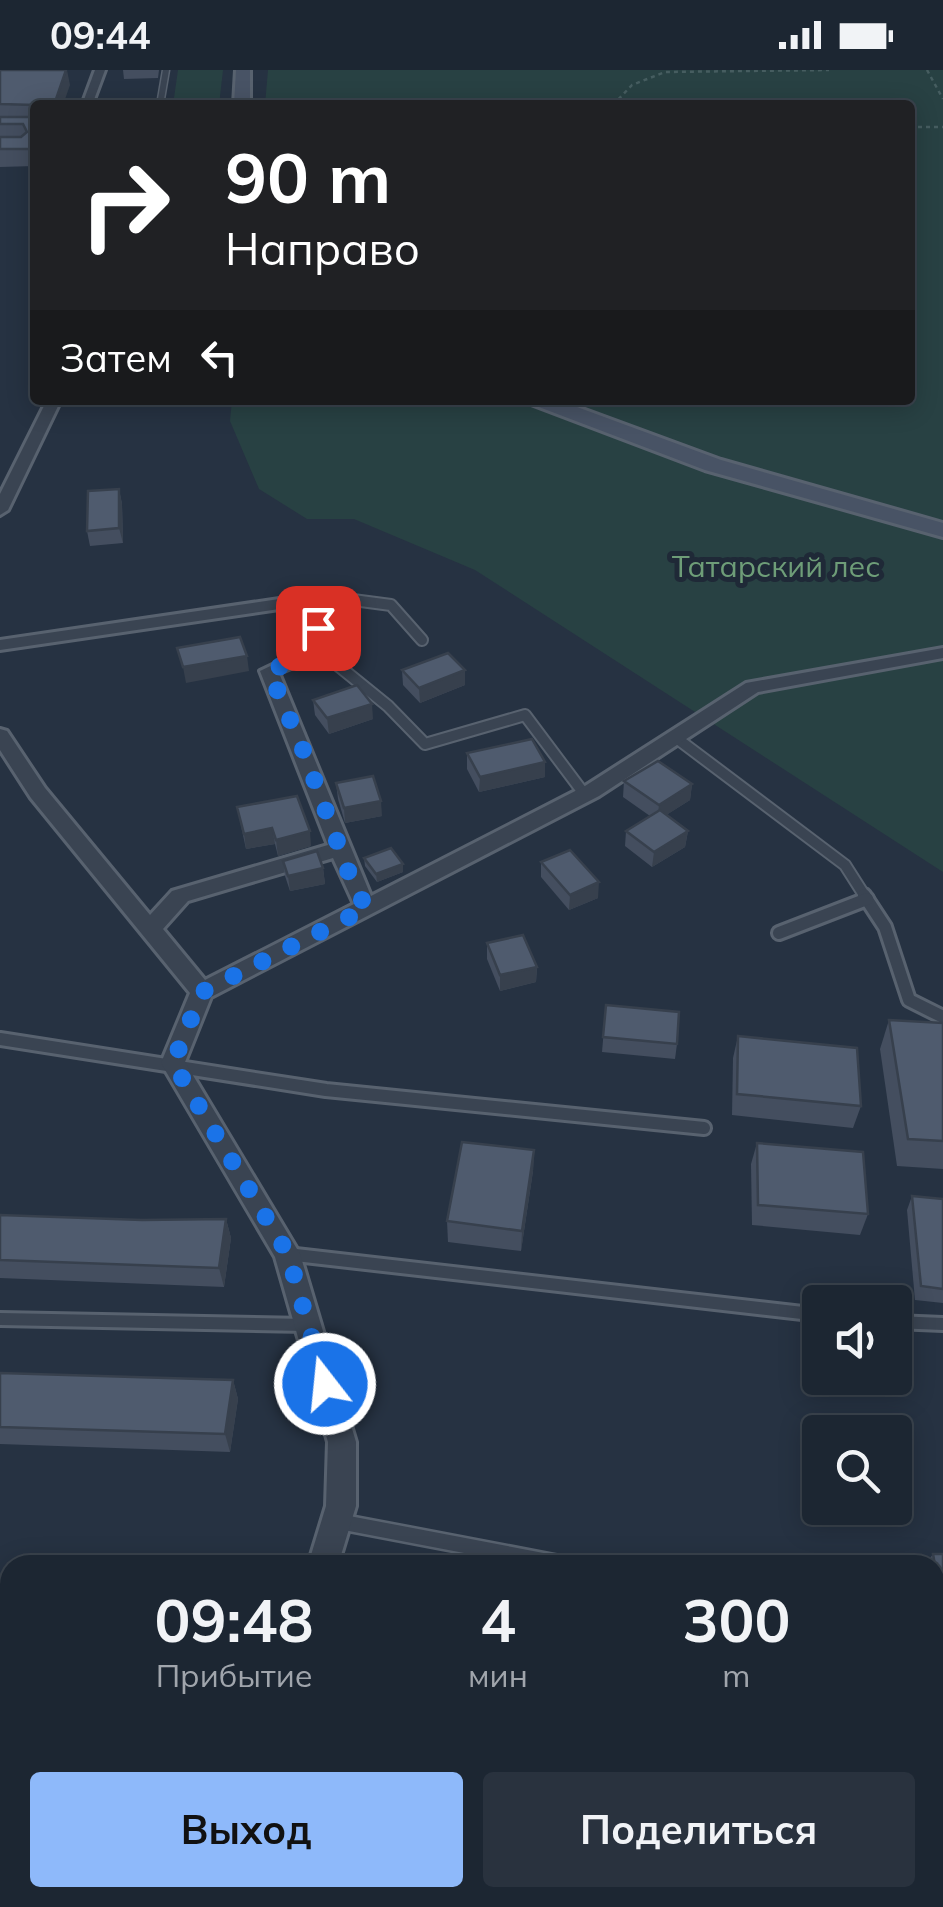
<!DOCTYPE html>
<html lang="ru">
<meta charset="utf-8">
<style>
:root{--surface:#1c2632;--page:#29323e;--text:#f1f3f6;--muted:#a0a5ac;--line:#3a434d;--accent:#8eb9fa}
body{margin:0;font-family:Mulish,sans-serif;background:var(--page);color:var(--text);height:100vh;display:flex;flex-direction:column;font-size:38px;white-space:nowrap}
*{box-sizing:border-box;margin:0}
p{font-size:32px;color:var(--muted)}
.icon{flex:none;width:55px;height:55px;fill:none;stroke:currentColor;stroke-width:2;stroke-linecap:round;stroke-linejoin:round}
.map{position:relative;flex:1;overflow:hidden}
.details{position:absolute;left:0px;top:1485px;width:945px;height:352px;display:flex;flex-direction:column;background:var(--surface);border-radius:30px 30px 0 0;box-shadow:0 5px 25px #0003,0 0 0 2px var(--line)}
.details>*{flex:none}
.top-card{position:absolute;left:30px;top:30px;width:885px;height:305px;border-radius:10px;box-shadow:0 5px 25px #0003,0 0 0 2px var(--line);background:#202124;color:#fff;overflow:hidden}
.buttons{position:absolute;left:802px;top:1215px;display:grid;gap:20px}
.buttons a{display:grid;place-items:center;width:110px;height:110px;border-radius:10px;background:var(--surface);box-shadow:0 5px 25px #0003,0 0 0 2px var(--line);font-size:50px}
.pin{position:absolute;display:grid;place-items:center;width:85px;height:85px;color:#fff;margin:-42px;border-radius:20px;box-shadow:0 5px 15px #0006}
.me{position:absolute;width:110px;margin:-55px;rotate:344deg;stroke-linejoin:round;filter:drop-shadow(0 0 8px #0008)}
.turn{display:flex;align-items:center;gap:35px;height:210px;padding:0 30px;font-size:45px}
.turn .icon{width:130px;height:130px;stroke-width:2.5}
.turn b{display:block;font-size:70px;line-height:85px}
.then{display:flex;align-items:center;height:95px;padding:0 30px;background:#0003;gap:20px;font-size:38px}
.eta{display:flex;justify-content:space-evenly;align-items:center;height:170px;text-align:center}
.eta b{font-size:60px;font-weight:700;line-height:70px}
.primary-button{display:flex;gap:20px;margin-top:auto;padding:20px 30px}
.primary-button a{flex:1;height:115px;border-radius:10px;background:var(--accent);color:#111;font-size:40px;font-weight:700;line-height:115px;text-align:center}
.primary-button a+a{background:var(--page);color:var(--text)}
.status{display:flex;justify-content:space-between;align-items:center;height:70px;padding:0 50px;background:var(--surface);direction:ltr}
.status svg{height:28px;fill:currentColor}
.map>svg:first-child{display:block}
</style>
<div class="status"><b>09:44</b><svg viewBox="0 0 49 12"><path d="M0 12V9h3v3zM5 12V6h3v6zM10 12V3h3v9zM15 12V0h3v12zM26 1h20v11H26zM47 4h2v5h-2z"/></svg></div>
<div class="map">
<svg width="943" height="1837" viewBox="0 0 943 1837">
<rect width="100%" height="100%" fill="#263242"/>
<g fill="#284143">
<path d="M178 0H223L219 35H173Z"/>
<path d="M268 0H943V802L475 500 354 449H307L259 419 230 351 232 330H910V35H265Z"/>
</g>
<g fill="none" stroke-linecap="round" stroke-linejoin="round">
<defs>
<path id="lane-far3" d="M160 35 166 0"/>
<g id="lane-far2">
<path d="M318 536 353 530 391 535 422 570"/>
<path d="M319 580 388 636 425 674 525 645 585 725"/>
<path d="M675 667 845 795 866 828"/>
</g>
<g id="lane-far1">
<path d="M864 825 885 857 909 930 943 947"/>
<path d="M779 863 867 829"/>
<path d="M0 969 326 1020 704 1058"/>
<path d="M287 1184 820 1245"/>
<path d="M0 1249 306 1255"/>
<path d="M895 1252 943 1254"/>
</g>
<g id="lane">
<path d="M336 1451 567 1495"/>
<path d="M935 1617 943 1618"/>
<path d="M0 1657H10"/>
<path d="M398 1828 399 1837"/>
</g>
<g id="street">
<path d="M95 0H105L92 35H82Z"/>
<path d="M47 330H61L8 440 0 445V424Z"/>
<path d="M286 528 318 531 327 536 325 584 279 603 371 826 585 716 746 613 943 578V588L758 622 599 726 211 927 185 992 300 1184 356 1372V1436L338 1495H308L326 1436 328 1372 275 1187 161 993 190 923 31 728 0 680V659L7 661 45 718 150 845 172 821 328 775 260 601 310 577 309 540 286 538 0 580V570ZM333 788 354 834 205 910 163 859 188 831Z"/>
<path d="M190 1828H224L223 1837H189Z"/>
</g>
<g id="secondary">
<path d="M236 0H250V35H234Z"/>
<path d="M527 330H558L721 390 943 453V467L705 400 531 334Z"/>
</g>
</defs>
<use href="#lane-far3" stroke="#58626f" stroke-width="9"/>
<use href="#lane-far2" stroke="#58626f" stroke-width="14"/>
<use href="#lane-far1" stroke="#58626f" stroke-width="18"/>
<use href="#lane" stroke="#58626f" stroke-width="20"/>
<use href="#street" stroke="#58626f" stroke-width="6"/>
<use href="#secondary" stroke="#58626f" stroke-width="6"/>
<g stroke="#465d60" stroke-width="2.5" stroke-dasharray="4 4" stroke-linecap="butt">
<path d="M927 0 943 29"/>
<path d="M613 35 632 15 665 2 829 0"/>
<path d="M910 57H943"/>
</g>
<use href="#lane-far3" stroke="#3a4452" stroke-width="6"/>
<use href="#lane-far2" stroke="#3a4452" stroke-width="10"/>
<use href="#lane-far1" stroke="#3a4452" stroke-width="12"/>
<use href="#lane" stroke="#3a4452" stroke-width="15"/>
<use href="#street" fill="#3a4452" fill-rule="evenodd"/>
<use href="#secondary" fill="#485365" fill-rule="evenodd"/>
</g>
<g fill="#444e5f">
<path d="M0 0 70 15 35 35V96L0 97Z"/>
<path d="M123 0H159L158 8 124 9Z"/>
<path d="M119 419 122 434 123 473 90 476 87 461Z"/>
<path d="M402 600 465 615 420 633 403 615Z"/>
<path d="M313 630 373 649 329 664 315 645Z"/>
<path d="M467 683 545 692V707L479 722 467 699Z"/>
<path d="M624 711 692 714 690 730 666 745 688 761 685 777 652 797 625 776 626 761 650 746 623 727Z"/>
<path d="M336 713 382 746 345 753 338 729Z"/>
<path d="M237 737 311 776 278 786 275 774 246 779Z"/>
<path d="M364 788 403 794V802L377 812 365 796Z"/>
<path d="M283 791 323 798 325 814 290 821 285 806Z"/>
<path d="M541 792 598 828 569 840 541 807Z"/>
<path d="M487 873 537 897 536 912 500 921 487 889Z"/>
<path d="M606 935 677 974 675 989 602 982Z"/>
<path d="M889 950 943 953V1099L897 1096 880 979Z"/>
<path d="M738 966 861 1036 853 1058 732 1045 733 988Z"/>
<path d="M757 1073 868 1144 860 1165 752 1155 751 1094Z"/>
<path d="M534 1080 533 1101 521 1181 448 1172 447 1151Z"/>
<path d="M912 1126 943 1129V1233L915 1230 907 1140Z"/>
<path d="M0 1145 142 1150 226 1149 231 1168 224 1217 0 1208Z"/>
<path d="M0 1303 233 1310 238 1329 230 1382 0 1374Z"/>
<path d="M933 1484H943V1563H939L935 1544V1495H925Z"/>
</g>
<g fill="#37404d">
<path d="M67 0 70 15 63 35H54Z"/>
<path d="M119 419 122 434 123 473 119 458Z"/>
<path d="M247 586 249 601 186 613 183 597Z"/>
<path d="M465 600V615L420 633 419 618Z"/>
<path d="M372 634 373 649 329 664 327 648Z"/>
<path d="M545 692V707L479 722 480 707Z"/>
<path d="M692 714 690 730 657 751 659 735Z"/>
<path d="M381 731 382 746 345 753 344 738Z"/>
<path d="M272 758 275 774 246 779 244 764Z"/>
<path d="M310 761 311 776 278 786 276 770Z"/>
<path d="M688 761 685 777 652 797 654 782Z"/>
<path d="M403 794V802L377 812 376 804Z"/>
<path d="M323 798 325 814 290 821 288 806Z"/>
<path d="M599 812 598 828 569 840 570 825Z"/>
<path d="M537 897 536 912 500 921V905Z"/>
<path d="M534 1080 533 1101 521 1181 522 1161Z"/>
<path d="M226 1149 231 1168 224 1217 219 1198Z"/>
<path d="M233 1310 238 1329 230 1382 225 1364Z"/>
</g>
<g fill="#4f5b6e" stroke="#37404d" stroke-width="2.5">
<path d="M0 0H66L54 35H35V79H0V67H21L27 62 23 54H0V47H32L34 35 0 34Z"/>
<path d="M119 419V458L87 461 88 421Z"/>
<path d="M240 567 247 586 183 597 177 578Z"/>
<path d="M448 583 465 600 419 618 402 600Z"/>
<path d="M357 615 372 634 327 648 313 630Z"/>
<path d="M532 669 545 692 480 707 467 683Z"/>
<path d="M658 691 692 714 659 735 624 711Z"/>
<path d="M373 706 381 731 344 738 336 713Z"/>
<path d="M297 726 310 761 276 770 272 758 244 764 237 737Z"/>
<path d="M660 740 688 761 654 782 626 761Z"/>
<path d="M391 778 403 794 376 804 364 788Z"/>
<path d="M570 780 599 812 570 825 541 792Z"/>
<path d="M317 781 323 798 288 806 283 791Z"/>
<path d="M523 865 537 897 500 905 487 873Z"/>
<path d="M606 935 679 942 677 974 603 967Z"/>
<path d="M889 950 943 953V1071L908 1069Z"/>
<path d="M738 966 857 978 861 1036 737 1024Z"/>
<path d="M462 1072 534 1080 522 1161 447 1151Z"/>
<path d="M757 1073 863 1082 868 1144 758 1135Z"/>
<path d="M912 1126 943 1129V1219L921 1216Z"/>
<path d="M0 1145 142 1150 226 1149 219 1198 0 1190Z"/>
<path d="M0 1303 233 1310 225 1364 0 1357Z"/>
<path d="M933 1484H943V1535L935 1495Z"/>
</g>
<g fill="none" stroke-linecap="round" stroke-linejoin="round">
<path stroke="#1a73e8" stroke-width="18" stroke-dasharray="0 32.4" d="M318 558 319 580 269 601 304 682 357 825 369 837 202 922 173 993 288 1184 325 1314"/>
</g>
<g text-anchor="middle" stroke-width="10" stroke-linejoin="round" paint-order="stroke">
<g font-size="30" fill="#6e9d78" stroke="#1f2937">
<text x="776" y="507">Татарский лес</text>
</g>
</g>
</svg>
<div class="buttons">
<a><svg class="icon" aria-label="sound" viewBox="0 0 24 24"><path d="M4 9h4l5-4v14l-5-4H4zM17 9q2 3 0 6"/></svg></a>
<a><svg class="icon" aria-label="search" viewBox="0 0 24 24"><circle cx="10" cy="10" r="6"/><path d="M15 15l6 6"/></svg></a>
</div>
<div class="pin" style="left:318px;top:558px;background:#d93025"><svg class="icon" aria-label="arrive" viewBox="0 0 24 24"><path d="M6 21V4h12l-3 4 3 4H6"/></svg></div>
<svg class="me" style="left:325px;top:1314px" viewBox="-20 -20 40 40"><circle r="17" fill="#1a73e8" stroke="#fff" stroke-width="3"/><path d="M0-11L8 9 0 5-8 9z" fill="#fff"/></svg>
<div class="top-card">
<div class="turn"><svg class="icon" aria-label="right" viewBox="0 0 24 24"><path d="M7 20v-9h11M14 6l5 5-5 5"/></svg><div><b>90 m</b>Направо</div></div>
<div class="then">Затем<svg class="icon" aria-label="left" viewBox="0 0 24 24"><path d="M17 20v-9H6M10 6l-5 5 5 5"/></svg></div>
</div>
<section class="details">
<div class="eta">
<div><b>09:48</b><p>Прибытие</p></div>
<div><b>4</b><p>мин</p></div>
<div><b>300</b><p>m</p></div>
</div>
<div class="primary-button"><a>Выход</a><a>Поделиться</a></div>
</section>
</div>
